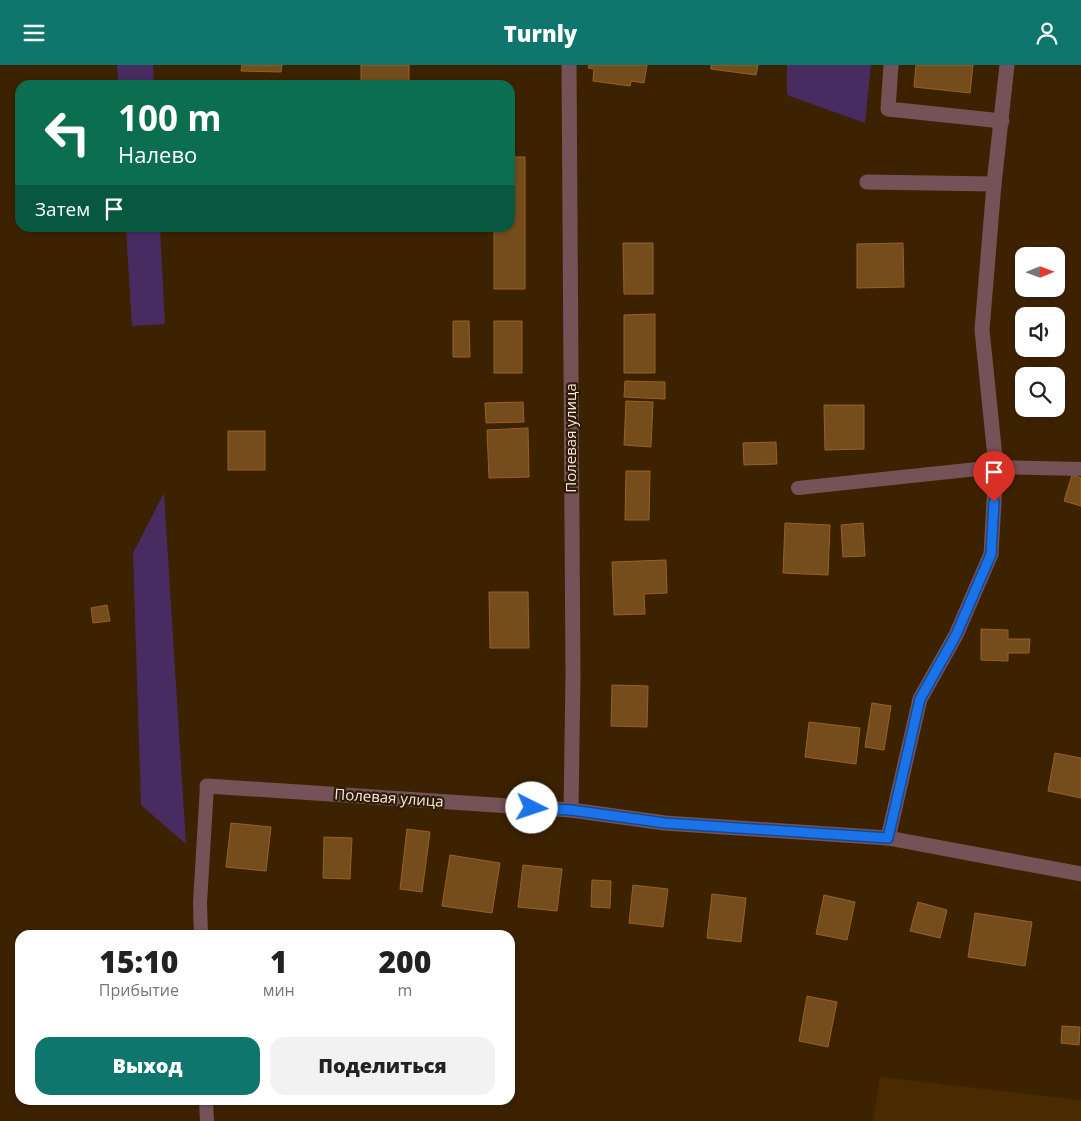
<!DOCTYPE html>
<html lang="ru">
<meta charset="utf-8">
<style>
:root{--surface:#fff;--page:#f2f2f2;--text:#222;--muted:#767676;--accent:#0f766e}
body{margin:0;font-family:"Open Sans",sans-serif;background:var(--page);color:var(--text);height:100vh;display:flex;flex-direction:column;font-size:19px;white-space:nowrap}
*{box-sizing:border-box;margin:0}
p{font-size:16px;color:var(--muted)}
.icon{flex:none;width:28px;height:28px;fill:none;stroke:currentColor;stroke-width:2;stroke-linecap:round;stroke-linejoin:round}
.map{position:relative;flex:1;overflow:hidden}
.side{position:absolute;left:15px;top:865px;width:500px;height:175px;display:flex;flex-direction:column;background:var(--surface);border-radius:15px;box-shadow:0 1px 4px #0004}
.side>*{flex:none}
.guide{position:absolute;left:15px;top:15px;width:500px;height:152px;border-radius:15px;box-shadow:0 1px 4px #0004;background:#0b6e4f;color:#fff;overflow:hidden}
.needle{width:32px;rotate:89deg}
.fabs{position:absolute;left:1015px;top:182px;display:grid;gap:10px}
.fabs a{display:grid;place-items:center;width:50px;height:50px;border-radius:10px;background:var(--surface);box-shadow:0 1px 4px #0004;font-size:25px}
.pin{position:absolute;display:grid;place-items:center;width:42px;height:42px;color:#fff;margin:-51px -21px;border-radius:50% 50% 50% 0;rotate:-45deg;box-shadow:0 0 5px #0007}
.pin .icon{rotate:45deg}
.me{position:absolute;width:55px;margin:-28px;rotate:94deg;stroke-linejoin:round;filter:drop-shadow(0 0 4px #0008)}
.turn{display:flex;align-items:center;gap:18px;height:105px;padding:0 20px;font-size:22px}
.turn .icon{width:65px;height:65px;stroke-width:2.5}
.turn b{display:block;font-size:35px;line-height:42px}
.then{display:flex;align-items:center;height:48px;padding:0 20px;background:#0003;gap:10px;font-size:19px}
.eta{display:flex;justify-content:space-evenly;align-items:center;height:85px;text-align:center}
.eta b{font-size:30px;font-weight:800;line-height:35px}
.primary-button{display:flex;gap:10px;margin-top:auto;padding:10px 20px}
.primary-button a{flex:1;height:58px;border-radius:15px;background:var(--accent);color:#fff;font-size:20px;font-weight:800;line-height:58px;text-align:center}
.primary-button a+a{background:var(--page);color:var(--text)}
header{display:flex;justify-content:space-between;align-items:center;height:65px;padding:0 20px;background:var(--accent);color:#fff;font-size:22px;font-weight:800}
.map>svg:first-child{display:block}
</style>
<header><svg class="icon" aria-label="menu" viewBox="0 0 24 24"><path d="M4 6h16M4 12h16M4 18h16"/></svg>Turnly<svg class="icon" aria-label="person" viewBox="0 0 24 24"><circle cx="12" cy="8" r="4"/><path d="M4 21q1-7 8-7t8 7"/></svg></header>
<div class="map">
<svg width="1081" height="1056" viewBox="0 0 1081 1056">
<rect width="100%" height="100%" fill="#3d2200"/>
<path fill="#492a01" d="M880 1012 1081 1035V1056H873Z"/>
<g fill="#482b60">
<path d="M117 0H153L154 20H118Z"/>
<path d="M787 0H871L865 58 787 30Z"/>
<path d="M126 163H160L165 259 132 261Z"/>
<path d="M164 428 186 779 141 740 133 488Z"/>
</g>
<g fill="#754d1c" stroke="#976220">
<path d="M242 0H282L281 7 241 6Z"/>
<rect x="361" y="0" width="48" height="20"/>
<path d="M589 0H647L644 18 631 16 630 21 593 16 594 4 588 3Z"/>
<path d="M711 0H758L756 10 711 4Z"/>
<path d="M916 0H973L970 28 914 22Z"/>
<path d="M510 92H525V224H494V162H510Z"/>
<path d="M623 178H653V229H624Z"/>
<path d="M903 178 904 222 857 223V179Z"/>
<path d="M655 249V308H624V250Z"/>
<path d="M453 256H469L470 292H453Z"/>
<rect x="494" y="256" width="28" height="52"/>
<path d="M625 316 665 317V334L624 332Z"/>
<path d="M626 336 653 337 651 382 624 380Z"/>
<path d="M523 337 524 357 486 358 485 338Z"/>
<path d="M824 340H864V384L825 385Z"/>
<path d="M528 363 529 412 489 413 487 365Z"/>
<rect x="228" y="366" width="37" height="39"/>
<path d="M776 377 777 399 744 400 743 378Z"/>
<path d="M626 406H650L649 455H625Z"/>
<path d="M1072 410 1081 413V441L1064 436Z"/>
<path d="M785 458 830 460 828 510 783 508Z"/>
<path d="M863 458 865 491 843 492 841 460Z"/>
<path d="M666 495 667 528 644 529 645 549 614 550 612 497Z"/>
<path d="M489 527H528L529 583H490Z"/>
<path d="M107 540 110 556 93 558 91 543Z"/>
<path d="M981 564 1008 565V574H1030L1029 588H1008V596L981 595Z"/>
<path d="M612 620 648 621 647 662 611 661Z"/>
<path d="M872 638 891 641 884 685 865 682Z"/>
<path d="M809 657 860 663 856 699 805 692Z"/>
<path d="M1055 688 1081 693V733L1048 726Z"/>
<path d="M231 758 271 762 266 806 226 802Z"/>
<path d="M407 764 430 767 422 827 400 824Z"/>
<path d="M324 772 352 773 350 814 323 813Z"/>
<path d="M450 790 500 798 492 848 442 841Z"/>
<path d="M523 800 562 804 557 846 518 842Z"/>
<path d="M592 815 611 816 610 843 591 842Z"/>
<path d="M633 820 668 824 663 862 629 858Z"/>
<path d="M712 829 746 833 741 877 707 873Z"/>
<path d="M824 830 855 837 847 875 816 869Z"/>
<path d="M918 837 947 845 940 873 910 866Z"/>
<path d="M975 848 1032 857 1025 901 968 892Z"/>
<path d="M807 931 837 937 828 982 799 976Z"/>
<path d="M1062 961 1080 962 1079 980 1061 978Z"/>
</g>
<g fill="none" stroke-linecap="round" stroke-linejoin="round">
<g stroke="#755258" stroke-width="14">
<path d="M798 423 996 402 1081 404"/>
<path d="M201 870 200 838 207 721"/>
<path d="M206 1035 207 1056"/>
</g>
<g stroke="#755258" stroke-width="15">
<path d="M569 0 573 611 571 745"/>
<path d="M891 0 888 44 1002 56"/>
<path d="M867 117 994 119"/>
<path d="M207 721 571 745 665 758 888 773 1081 809"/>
<path d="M888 773 920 634 956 570 991 489 996 402 982 265 994 119 1007 0"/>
</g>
</g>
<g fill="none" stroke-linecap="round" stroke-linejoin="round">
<defs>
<path id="route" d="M532 743 571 745 665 758 888 773 920 634 956 570 991 489 994 437"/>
</defs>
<use href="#route" stroke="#114b97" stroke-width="12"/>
<use href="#route" stroke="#1a73e8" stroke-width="9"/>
</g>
<g text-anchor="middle" stroke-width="4.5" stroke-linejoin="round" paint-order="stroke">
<g font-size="15" fill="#fcead8" stroke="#2d1c08">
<text transform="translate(571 373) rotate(-90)" y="5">Полевая улица</text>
<text transform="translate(389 733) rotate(4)" y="5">Полевая улица</text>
</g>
</g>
</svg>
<div class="fabs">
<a><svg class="needle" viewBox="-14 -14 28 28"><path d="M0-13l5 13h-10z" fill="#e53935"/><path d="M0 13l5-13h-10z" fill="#767676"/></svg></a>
<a><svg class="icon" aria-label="sound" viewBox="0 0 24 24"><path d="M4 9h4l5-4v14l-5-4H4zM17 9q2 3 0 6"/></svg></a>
<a><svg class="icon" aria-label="search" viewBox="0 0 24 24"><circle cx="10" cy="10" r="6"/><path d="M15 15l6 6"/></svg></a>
</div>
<div class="pin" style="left:994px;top:437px;background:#d93025"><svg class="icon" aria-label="arrive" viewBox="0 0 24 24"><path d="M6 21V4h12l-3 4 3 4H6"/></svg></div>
<svg class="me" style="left:532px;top:743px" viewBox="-20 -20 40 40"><circle r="19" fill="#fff"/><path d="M0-13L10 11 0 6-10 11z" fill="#1a73e8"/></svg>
<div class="guide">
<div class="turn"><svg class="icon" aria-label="left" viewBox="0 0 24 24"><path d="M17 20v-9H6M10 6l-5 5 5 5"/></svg><div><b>100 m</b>Налево</div></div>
<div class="then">Затем<svg class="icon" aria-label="arrive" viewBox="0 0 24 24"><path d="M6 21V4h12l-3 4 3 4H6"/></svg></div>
</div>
<section class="side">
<div class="eta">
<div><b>15:10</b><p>Прибытие</p></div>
<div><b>1</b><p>мин</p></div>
<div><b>200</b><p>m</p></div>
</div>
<div class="primary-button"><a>Выход</a><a>Поделиться</a></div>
</section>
</div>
